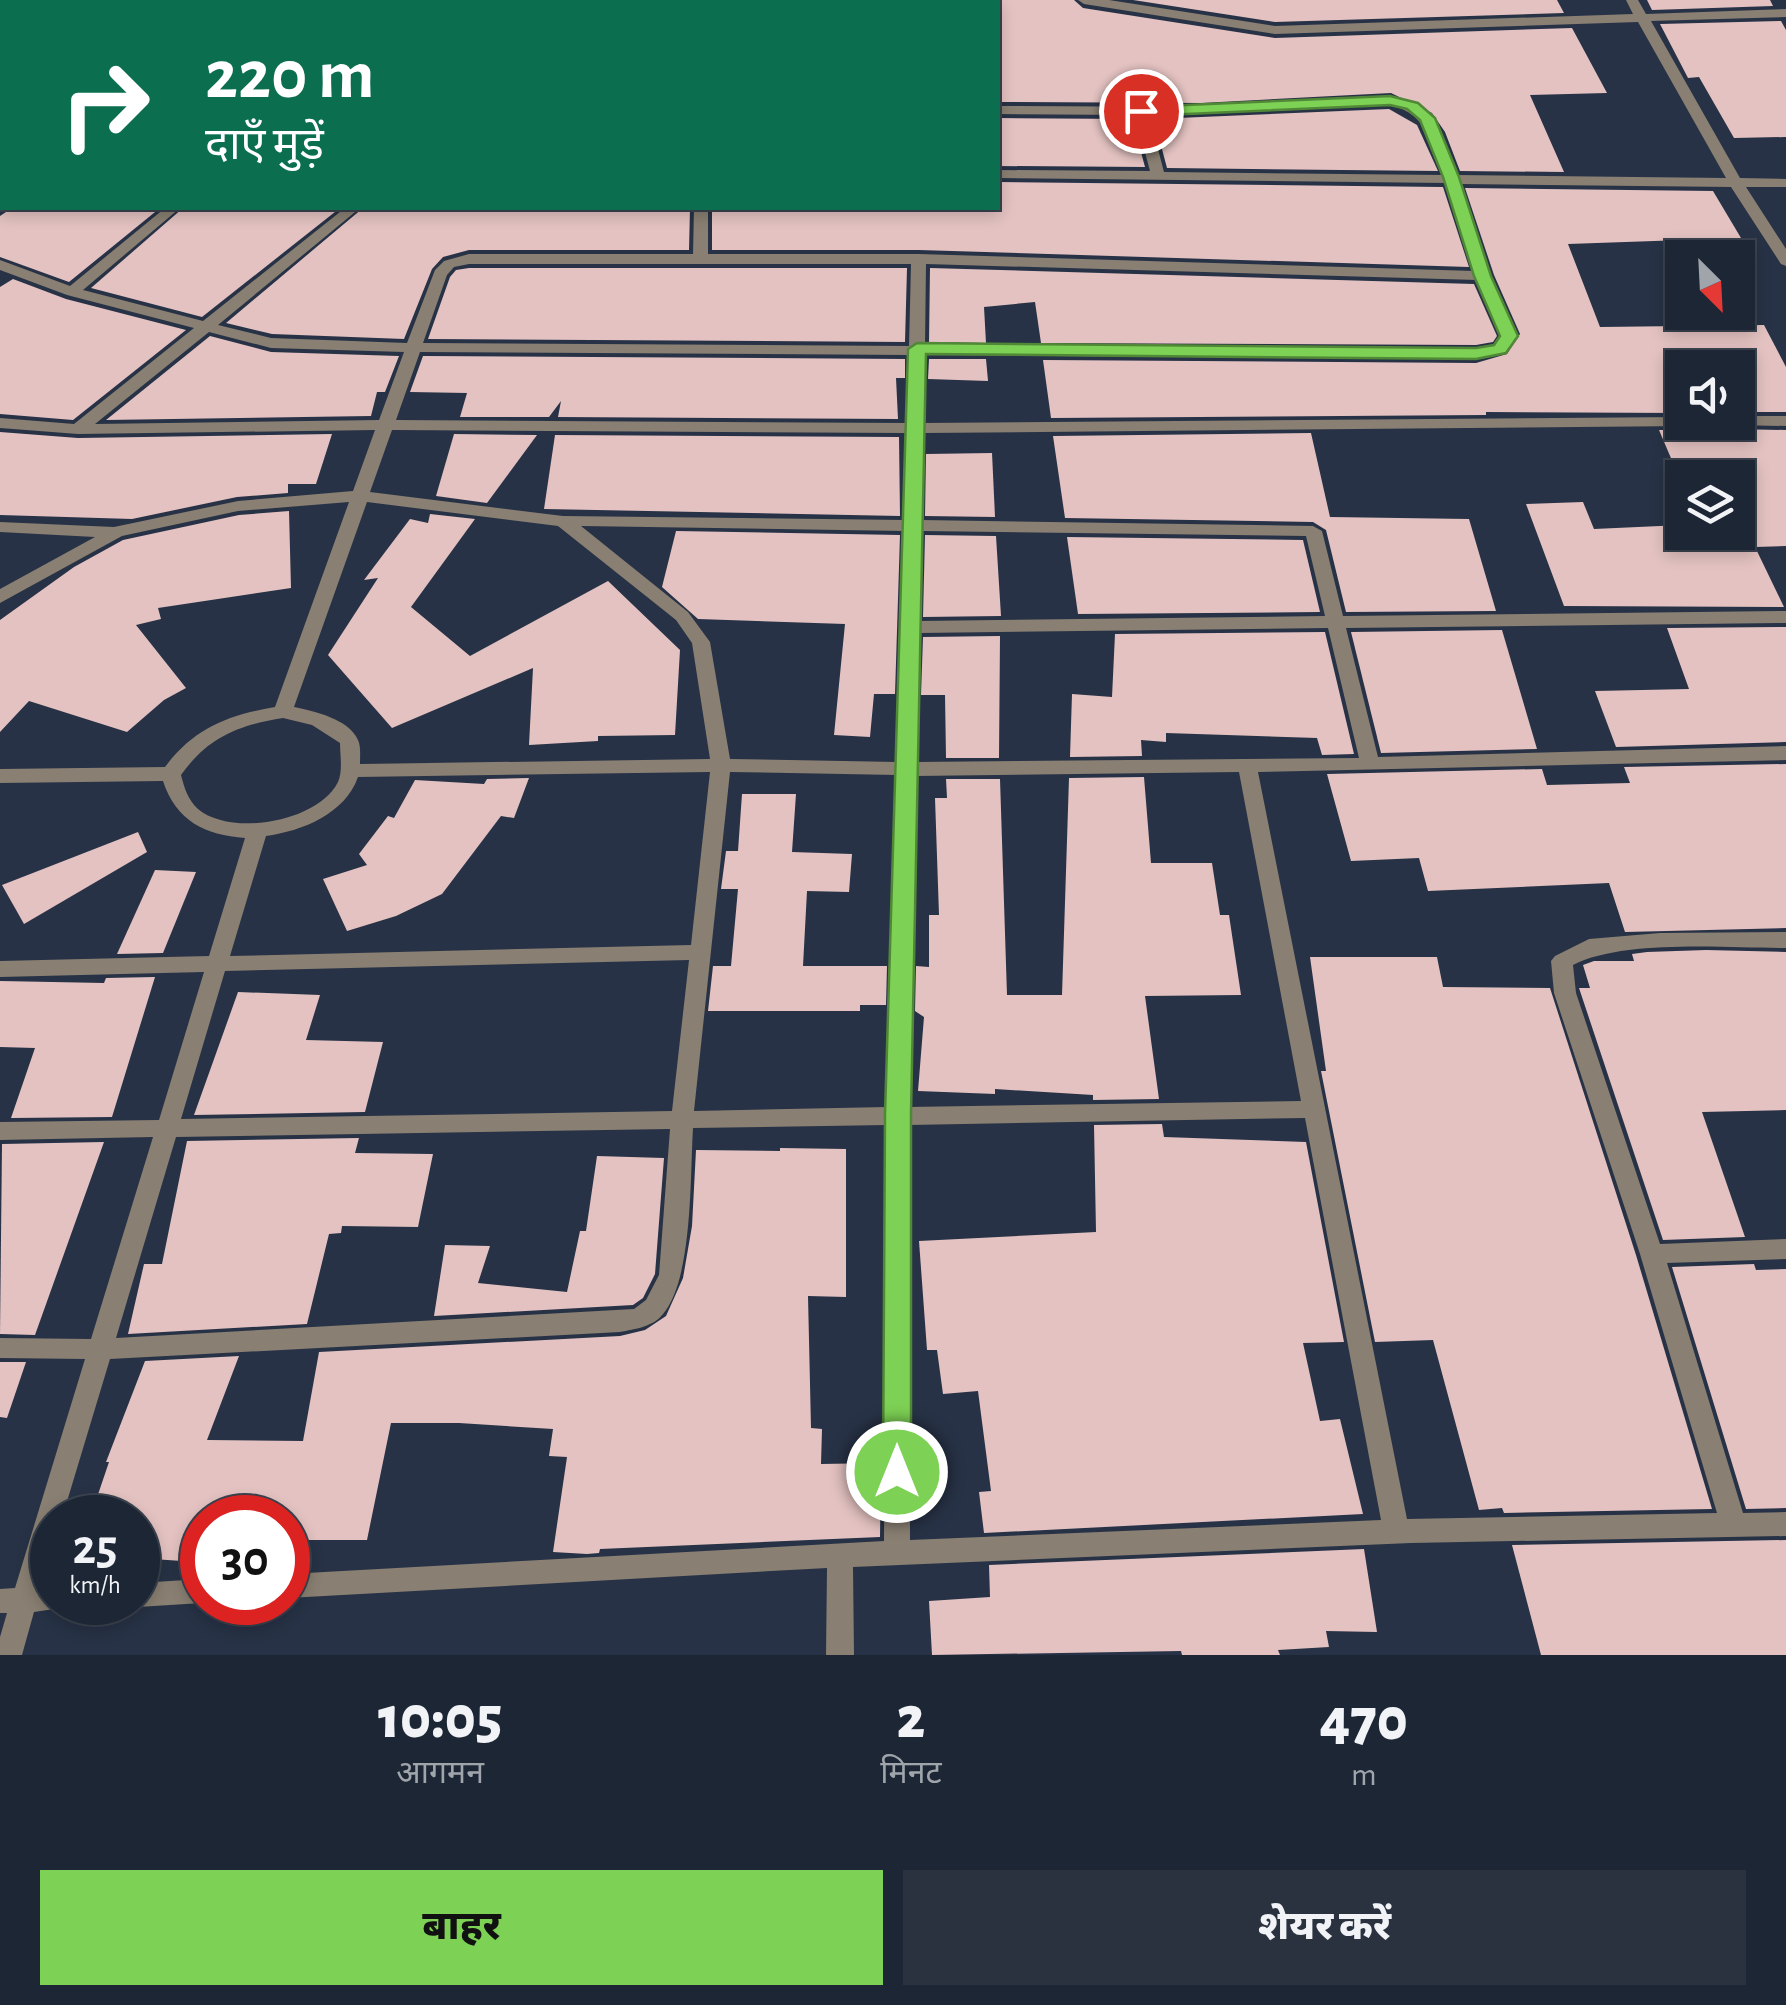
<!DOCTYPE html>
<html lang="hi">
<meta charset="utf-8">
<style>
:root{--surface:#1d2634;--page:#2a3240;--text:#f1f3f6;--muted:#a0a5ac;--line:#3b434f;--accent:#7dd154}
body{margin:0;font-family:"Alegreya Sans","Noto Sans Devanagari",sans-serif;background:var(--page);color:var(--text);height:100vh;display:flex;flex-direction:column;font-size:38px;white-space:nowrap}
*{box-sizing:border-box;margin:0}
p{font-size:32px;color:var(--muted)}
.icon{flex:none;width:55px;height:55px;fill:none;stroke:currentColor;stroke-width:2;stroke-linecap:round;stroke-linejoin:round}
.map{position:relative;height:1655px;overflow:hidden}
.sheet{display:flex;flex-direction:column;background:var(--surface);flex:1}
.sheet>*{flex:none}
.banner{position:absolute;left:0px;top:0px;width:1000px;height:210px;box-shadow:0 5px 15px #0003,0 0 0 2px var(--line);background:#0b6e4f;color:#fff;overflow:hidden}
.needle{width:65px;rotate:156deg}
.tools{position:absolute;left:1665px;top:240px;display:grid;gap:20px}
.tools a{display:grid;place-items:center;width:90px;height:90px;border-radius:0px;background:var(--surface);box-shadow:0 5px 15px #0003,0 0 0 2px var(--line);font-size:50px}
.speed{position:absolute;left:30px;top:1495px;display:flex;gap:20px;font-size:50px;font-weight:700;text-align:center}
.speed>*{display:grid;place-content:center;width:130px;height:130px;border-radius:50%;background:var(--surface);box-shadow:0 5px 15px #0003,0 0 0 2px var(--line);line-height:1}
.speed small{font-size:25px;font-weight:400}
.speed .limit{border:15px solid #d22;background:#fff;color:#111}
.pin{position:absolute;display:grid;place-items:center;width:85px;height:85px;color:#fff;margin:-42px;border:5px solid #fff;border-radius:50%;box-shadow:0 2px 10px #0007}
.me{position:absolute;width:110px;margin:-55px;rotate:0deg;stroke-linejoin:round;filter:drop-shadow(0 0 8px #0008)}
.turn{display:flex;align-items:center;gap:35px;height:210px;padding:0 40px;font-size:45px}
.turn .icon{width:130px;height:130px;stroke-width:2.5}
.turn b{display:block;font-size:70px;line-height:85px}
.eta{display:flex;justify-content:space-evenly;align-items:center;height:170px;text-align:center}
.eta b{font-size:60px;font-weight:800;line-height:70px}
.button{display:flex;gap:20px;margin-top:auto;padding:20px 40px}
.button a{flex:1;height:115px;border-radius:0px;background:var(--accent);color:#111;font-size:40px;font-weight:800;line-height:115px;text-align:center}
.button a+a{background:var(--page);color:var(--text)}
.map>svg:first-child{display:block}
</style>
<div class="map">
<svg width="1786" height="1655" viewBox="0 0 1786 1655">
<rect width="100%" height="100%" fill="#273246"/>
<g fill="#e3c2c1">
<path d="M998 0H1074L1083 8 1275 38 1572 28 1607 93 1530 95 1564 172 1460 171 1445 132 1432 113 1391 93 1201 103 998 102Z"/>
<path d="M1133 0H1557L1564 13 1275 22Z"/>
<path d="M1647 0H1770L1773 6 1652 10Z"/>
<path d="M1781 21 1786 30V137L1734 138 1699 77 1688 78 1660 24Z"/>
<path d="M1389 109 1417 125 1438 171 1167 168 1154 119Z"/>
<path d="M998 118 1132 119 1145 167 998 166Z"/>
<path d="M998 182 1443 187 1469 267 919 250H712V208L971 212V208H998Z"/>
<path d="M1465 188 1713 191 1741 238 1568 244 1600 327 1764 325 1786 367V412H1738V368H1682V413L1486 412V415L1051 418 1043 360 1476 363 1507 354 1520 334 1494 275Z"/>
<path d="M12 208H160L69 282 0 257V216Z"/>
<path d="M183 208H340L202 317 91 288Z"/>
<path d="M363 208H690L689 250H469L443 257 432 269 404 339 272 334 226 323Z"/>
<path d="M469 268H907L905 342 428 339 450 277 456 270Z"/>
<path d="M930 268 1474 284 1497 336 1493 342 1476 345 1041 343 1035 302 984 307 986 343 929 342Z"/>
<path d="M13 279 66 299 186 330 73 420 0 414V287Z"/>
<path d="M210 336 271 352 399 356 385 392H377L371 416 106 420Z"/>
<path d="M423 356 905 359V378H896L898 419 558 417 561 401 549 417H460L467 393 410 392Z"/>
<path d="M929 359H986L988 381 928 379Z"/>
<path d="M1694 422H1730L1732 429 1786 430V546L1755 547 1784 607 1564 606 1526 504 1583 502 1594 529 1682 525V532H1738V478H1682V484L1659 430H1688Z"/>
<path d="M0 432 78 438 332 434 316 484H288V493L237 497 132 519 0 515Z"/>
<path d="M1311 433 1330 517 1469 519 1496 611 1346 612 1326 530 1313 522 1065 518 1053 436Z"/>
<path d="M454 434 537 435 487 503 436 496Z"/>
<path d="M555 435 899 437 900 516 544 509Z"/>
<path d="M992 453 995 517 925 516 926 454Z"/>
<path d="M289 511 291 588 158 608 161 619 136 625 186 688 164 700 127 732 29 701 0 732V620L74 567 123 540 239 515Z"/>
<path d="M430 514 475 519 411 607 470 656 608 581 680 650 675 735 598 736V741L529 745 533 668 392 728 328 655 378 578 364 580 410 519 428 523Z"/>
<path d="M676 531 900 535 895 694H874L870 737 834 735 845 624 698 619 662 587Z"/>
<path d="M925 535 996 536 1001 616 923 617Z"/>
<path d="M1067 537 1303 540 1320 612 1078 614Z"/>
<path d="M1786 627V742L1616 747 1595 691 1689 689 1667 628Z"/>
<path d="M1502 630 1537 749 1381 753 1351 632Z"/>
<path d="M1325 632 1354 754 1322 755 1317 738 1166 733V742L1141 740 1142 756 1070 757 1072 694 1112 697 1115 634Z"/>
<path d="M1000 636 999 758H946L945 695H921L923 637Z"/>
<path d="M1786 764V928L1625 932 1609 883 1428 891 1419 858 1351 861 1327 774 1542 769 1547 785 1630 783 1624 767Z"/>
<path d="M1144 777 1151 863H1212L1220 915H1229L1241 995 1145 996 1159 1099 1093 1100V1095L995 1089V1094L918 1091 924 1017 915 1011 916 966 929 967V915H939L935 798H947L946 779H1000L1007 995H1062L1069 778Z"/>
<path d="M529 778 514 818 501 816 442 894 396 916 347 931 323 879 367 865 359 854 388 816 394 818 415 780 484 784 487 779Z"/>
<path d="M742 794H796L792 852 852 854 849 892 807 891 803 966H887L886 1005H860V1011H708L713 966H731L738 889H721L726 851H738Z"/>
<path d="M138 832 147 852 24 924 2 885Z"/>
<path d="M155 870 196 872 163 953 117 954Z"/>
<path d="M1706 950 1786 952V1110L1702 1112 1745 1237 1663 1240 1579 988H1590L1583 965 1594 961H1634L1632 954 1647 952Z"/>
<path d="M1310 957H1437L1443 987 1550 988 1636 1255 1712 1509 1504 1513 1502 1508 1479 1510 1433 1340 1375 1342 1321 1071H1326Z"/>
<path d="M155 977 112 1117 11 1118 35 1048 0 1047V981L104 983 106 978Z"/>
<path d="M238 992 320 995 306 1040 383 1042 365 1112 194 1115Z"/>
<path d="M1162 1124 1164 1137 1306 1142 1344 1342 1303 1343 1320 1421 1340 1419 1363 1514 984 1533 979 1492 991 1491 978 1391 943 1394 937 1350H927L919 1241 1096 1232 1094 1125Z"/>
<path d="M359 1138 355 1153 433 1154 418 1227 342 1226 341 1233 329 1234 307 1324 128 1334 144 1264H162L187 1141Z"/>
<path d="M104 1142 35 1335 0 1334 2 1144Z"/>
<path d="M780 1148 846 1149V1297L808 1296 811 1428 822 1429 821 1464 881 1463 880 1537 600 1549 599 1553 587 1554 553 1552 567 1457 549 1456 553 1429 459 1423H391L367 1540H288L292 1518H202V1550H186L182 1561 138 1558V1518H90L109 1462H106L145 1361 239 1356 207 1440 303 1441 319 1352 620 1336 645 1330 666 1316 683 1278 692 1226 696 1150 780 1151Z"/>
<path d="M597 1156 664 1158 655 1274 643 1298 633 1305 434 1316 445 1245 490 1246 478 1283 567 1292 580 1231H586Z"/>
<path d="M1754 1264 1756 1270 1786 1269V1508L1746 1509 1672 1267Z"/>
<path d="M0 1362H26L7 1418 0 1417Z"/>
<path d="M1786 1540V1655H1541L1512 1545Z"/>
<path d="M1364 1549 1377 1632 1326 1631 1329 1647 1278 1650 1280 1655H1182L1181 1651 932 1655 929 1601 990 1597 989 1565Z"/>
</g>
<g fill="none" stroke-linecap="round" stroke-linejoin="round">
<g fill="#897f72" fill-rule="evenodd">
<path d="M354 0 355 2 339 1V0Z"/>
<path d="M532 0H554L555 2H533Z"/>
<path d="M1078 0H1109L1275 26 1633 14 1626 0H1638L1646 14 1786 9V17L1651 21 1740 178 1786 179V187H1746L1786 249V266L1781 264 1731 187 1460 184 1491 276 1517 336C1508 354 1494 356 1476 359L925 355 923 423 1682 417V422H1690L1688 426 923 433 921 520 1313 526 1322 531 1343 616 1786 611V623L1346 628 1378 757 1786 746V760L1258 772 1407 1519 1717 1513 1640 1254 1554 993 1551 961 1555 956 1589 939 1660 933 1786 932V948C1728 948 1623 939 1573 965L1576 993 1660 1244 1786 1239V1259L1667 1263 1743 1513 1786 1512V1536L1411 1543 853 1567 854 1655H826L827 1568 288 1598V1574L884 1541 887 1125 693 1128C690 1176 693 1279 663 1314 653 1327 635 1329 620 1332L110 1359 62 1518H52V1551L42 1587H52V1602H64L61 1608 34 1612 22 1655H0V1637L7 1613H0V1589L15 1588 85 1359 0 1358V1338L91 1339 153 1137 0 1140V1122L159 1120 204 972 0 977V961L209 956 245 838C205 835 176 821 163 781L0 783V769L165 767C194 728 228 715 275 707L349 502 238 511 122 536 0 603V589L95 537 0 532V522L114 527 238 501 353 491 375 430 78 434 0 428V418L74 424 194 328 67 295 0 270V260L70 286 165 208H180L83 290 203 321 345 208H360L218 325 271 338 407 343 435 270 444 261 469 254H693L694 208H708V254H919L1474 271 1446 183 998 178V170L1150 171 1135 115 998 114V106L1201 107 1390 97C1441 109 1439 131 1457 175L1726 178 1638 22 1275 34 1084 4ZM1390 105C1428 114 1430 142 1443 175L1164 172 1149 115ZM469 264H911L909 346 423 343 447 275 454 267ZM926 264 1477 280 1501 336 1495 345 1476 349 925 346ZM209 332 271 348 404 352 379 420 95 424ZM420 352 909 355 907 423 396 420ZM392 430 906 433 904 520 563 516 370 492ZM367 502 558 526 676 620 692 643 710 759 360 764C360 757 361 746 358 740 349 719 314 711 294 707ZM581 526 904 531 897 762 730 759 710 642 688 612ZM921 531 1306 536 1325 616 919 621ZM1328 628 1359 758 916 762 919 633ZM283 718 312 725 340 743C340 755 343 771 338 782 318 822 231 837 198 809 188 800 184 787 181 775 208 737 239 725 283 718ZM710 772 691 945 230 956 266 836C302 831 345 814 358 777ZM730 772 897 775 887 1107 694 1111ZM1239 772 1301 1101 909 1107 916 776ZM689 960 672 1111 181 1119 225 971ZM1305 1118 1381 1520 910 1540 909 1125ZM670 1129 659 1275 646 1300 634 1309 116 1338 176 1137Z"/>
<rect x="0" y="66" width="2" height="8"/>
<path d="M0 203 2 208H9L0 212Z"/>
<path d="M1738 416H1786V426L1732 425 1738 422Z"/>
<path d="M202 1579V1603L138 1607 128 1602H138V1583Z"/>
</g>
</g>
<path fill="#7dd154" stroke="#518837" stroke-width="2.5" d="M1390 96 1418 103 1435 118 1459 177 1491 276 1518 336 1506 353 1476 359 926 354 911 1114V1472L907 1482 897 1485 887 1482 883 1472 885 1114 908 349 917 343 1476 348 1494 345 1500 336 1474 276 1443 177 1420 120 1407 109 1390 105 1141 116 1133 111 1141 107Z"/>
</svg>
<div class="tools">
<a><svg class="needle" viewBox="-14 -14 28 28"><path d="M0-13l5 13h-10z" fill="#e53935"/><path d="M0 13l5-13h-10z" fill="#a0a5ac"/></svg></a>
<a><svg class="icon" aria-label="sound" viewBox="0 0 24 24"><path d="M4 9h4l5-4v14l-5-4H4zM17 9q2 3 0 6"/></svg></a>
<a><svg class="icon" aria-label="layers" viewBox="0 0 24 24"><path d="M12 4l9 5-9 5-9-5zM3 14l9 5 9-5"/></svg></a>
</div>
<div class="speed"><div>25<small>km/h</small></div><div class="limit">30</div></div>
<div class="pin" style="left:1141px;top:111px;background:#d93025"><svg class="icon" aria-label="arrive" viewBox="0 0 24 24"><path d="M6 21V4h12l-3 4 3 4H6"/></svg></div>
<svg class="me" style="left:897px;top:1472px" viewBox="-20 -20 40 40"><circle r="17" fill="#7dd154" stroke="#fff" stroke-width="3"/><path d="M0-11L8 9 0 5-8 9z" fill="#fff"/></svg>
<div class="banner">
<div class="turn"><svg class="icon" aria-label="right" viewBox="0 0 24 24"><path d="M7 20v-9h11M14 6l5 5-5 5"/></svg><div><b>220 m</b>दाएँ मुड़ें</div></div>
</div>
</div>
<section class="sheet">
<div class="eta">
<div><b>10:05</b><p>आगमन</p></div>
<div><b>2</b><p>मिनट</p></div>
<div><b>470</b><p>m</p></div>
</div>
<div class="button"><a>बाहर</a><a>शेयर करें</a></div>
</section>
